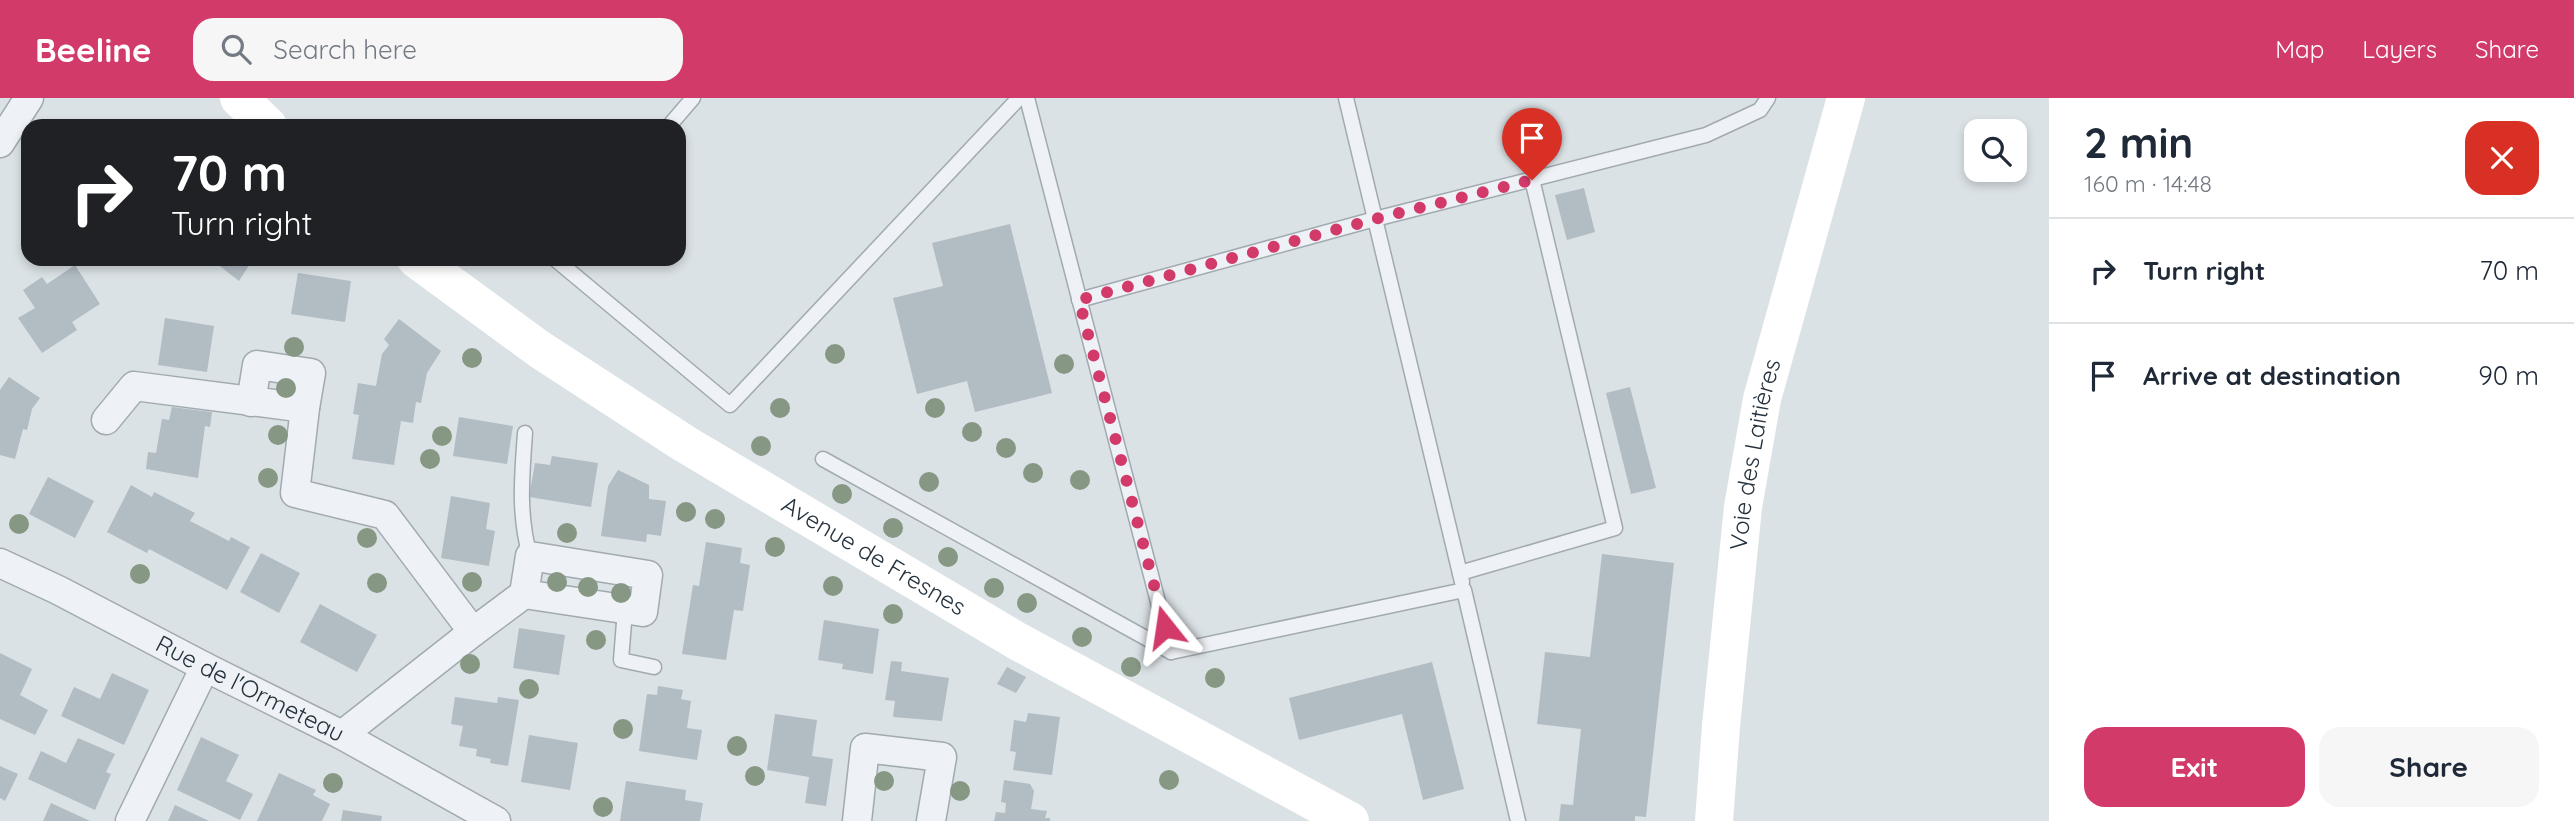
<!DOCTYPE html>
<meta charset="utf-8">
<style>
:root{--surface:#fff;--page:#f6f6f7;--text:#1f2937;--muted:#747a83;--line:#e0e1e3;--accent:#d23a6a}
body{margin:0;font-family:Quicksand,sans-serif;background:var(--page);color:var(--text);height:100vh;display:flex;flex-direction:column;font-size:26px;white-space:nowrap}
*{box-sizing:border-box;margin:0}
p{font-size:23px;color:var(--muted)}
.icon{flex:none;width:38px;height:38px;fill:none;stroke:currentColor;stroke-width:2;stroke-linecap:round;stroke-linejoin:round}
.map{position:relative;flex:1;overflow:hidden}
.sheet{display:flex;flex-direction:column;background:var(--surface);width:525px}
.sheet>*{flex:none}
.top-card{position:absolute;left:21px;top:21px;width:665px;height:147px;border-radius:21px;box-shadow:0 4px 10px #0003;background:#202124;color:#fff;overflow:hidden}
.buttons{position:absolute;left:1964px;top:21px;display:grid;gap:14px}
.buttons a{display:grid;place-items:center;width:63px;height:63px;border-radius:14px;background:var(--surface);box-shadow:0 4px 10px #0003;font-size:35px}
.pin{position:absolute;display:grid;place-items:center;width:60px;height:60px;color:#fff;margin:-72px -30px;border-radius:50% 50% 50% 0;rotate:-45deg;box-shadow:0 0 7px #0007}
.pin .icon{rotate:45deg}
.me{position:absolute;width:77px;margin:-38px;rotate:345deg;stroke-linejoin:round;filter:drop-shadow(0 0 5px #0008)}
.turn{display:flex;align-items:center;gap:24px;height:147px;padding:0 35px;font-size:32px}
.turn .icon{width:91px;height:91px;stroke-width:2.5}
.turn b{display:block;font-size:49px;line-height:60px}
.round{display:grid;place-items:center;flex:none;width:74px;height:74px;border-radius:21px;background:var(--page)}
.overview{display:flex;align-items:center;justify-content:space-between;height:119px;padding:0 35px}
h1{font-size:42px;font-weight:800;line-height:52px}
.button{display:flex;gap:14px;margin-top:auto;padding:14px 35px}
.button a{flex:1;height:80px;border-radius:21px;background:var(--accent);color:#fff;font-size:28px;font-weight:800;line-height:80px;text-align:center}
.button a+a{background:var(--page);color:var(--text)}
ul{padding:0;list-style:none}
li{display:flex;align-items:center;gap:21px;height:105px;padding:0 35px;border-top:2px solid var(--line)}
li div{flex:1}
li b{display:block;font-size:26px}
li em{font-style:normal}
header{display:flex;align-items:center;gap:42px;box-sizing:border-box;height:98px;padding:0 35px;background:var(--accent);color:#fff}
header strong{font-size:33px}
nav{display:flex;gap:38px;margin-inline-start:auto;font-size:24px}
.search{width:490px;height:63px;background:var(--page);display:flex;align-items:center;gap:18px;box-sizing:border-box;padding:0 24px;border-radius:21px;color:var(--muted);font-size:26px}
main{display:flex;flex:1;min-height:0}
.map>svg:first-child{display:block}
</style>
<header>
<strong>Beeline</strong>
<div class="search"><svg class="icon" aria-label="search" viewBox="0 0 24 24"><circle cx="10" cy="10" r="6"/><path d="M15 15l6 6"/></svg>Search here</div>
<nav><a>Map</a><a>Layers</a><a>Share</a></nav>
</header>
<main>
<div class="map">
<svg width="2049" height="723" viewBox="0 0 2049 723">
<rect width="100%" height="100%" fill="#dbe2e6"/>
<g fill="#b2bcc3">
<path d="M1584 90 1595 134 1567 142 1555 97Z"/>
<path d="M1010 126 1052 295 975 314 967 283 917 296 893 200 943 188 932 145Z"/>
<path d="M204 161H253L239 183 216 165 214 167Z"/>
<path d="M75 167 100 206 72 224 77 232 42 255 18 220 35 210 23 192 42 179 47 186Z"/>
<path d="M298 175 351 183 345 224 291 216Z"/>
<path d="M165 220 214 228 207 274 158 267Z"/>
<path d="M399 221 441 253 427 275 421 305 416 304 413 325 401 323 394 367 352 361 359 317 353 316 358 285 376 288 382 256 389 247 384 241Z"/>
<path d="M9 279 40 300 32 311 27 332 23 331 15 361 0 357V292Z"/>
<path d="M1630 289 1656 390 1631 396 1606 295Z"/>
<path d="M172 309 212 314 210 329 205 328 198 380 146 371 148 354 156 355 162 321 169 322Z"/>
<path d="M459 319 513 328 507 366 453 358Z"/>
<path d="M552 358 598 365 591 409 529 399 535 365 550 367Z"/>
<path d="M618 372 649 387V401L666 403 661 438 647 436 646 444 601 438 608 388Z"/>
<path d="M48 379 94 403 75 440 29 416Z"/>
<path d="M131 387 152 399 154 394 195 415 190 423 229 443 231 439 250 449 227 492 149 451 147 455 107 434Z"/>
<path d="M451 398 490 405 486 431 495 433 489 468 441 460Z"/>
<path d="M706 444 742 450 740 465 750 467 743 513 734 512 726 562 682 556 693 487 699 488Z"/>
<path d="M261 455 300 475 279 515 240 494Z"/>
<path d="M1602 456 1674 465 1646 719 1635 718V723H1559L1561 706 1573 707 1581 631 1537 626 1545 554 1590 559Z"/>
<path d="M320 506 377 537 357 574 300 544Z"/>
<path d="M824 522 879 531 873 576 842 571 843 566 818 562Z"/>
<path d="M519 530 565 537 559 577 513 570Z"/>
<path d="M0 555 32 571 20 597 48 612 35 637 0 621Z"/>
<path d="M891 563 902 564 901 573 949 580 942 623 893 619 895 603 885 602Z"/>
<path d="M1432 564 1464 691 1423 702 1402 616 1299 642 1289 600Z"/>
<path d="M1007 569 1026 579 1016 595 997 586Z"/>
<path d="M112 575 149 592 124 647 61 618 74 589 100 601Z"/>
<path d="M658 588 683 592 681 601 691 603 687 630 702 632 697 662 639 653 647 596 657 597Z"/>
<path d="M455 599 497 605 498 599 519 602 508 668 490 665 491 661 476 658 477 651 459 648 463 628 451 626Z"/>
<path d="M1028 615 1060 619 1052 677 1013 672 1016 654 1010 653 1014 622 1026 624Z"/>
<path d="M775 616 817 622 812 658 833 661 826 708 805 705 809 679 767 672Z"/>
<path d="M529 637 578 645 570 692 521 684Z"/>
<path d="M201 639 239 657 226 683 253 696 240 722 177 692Z"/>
<path d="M78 640 115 656 106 674 111 676 95 712 28 681 41 653 66 665Z"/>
<path d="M0 668 18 676 5 703 0 700Z"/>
<path d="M279 675 316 692 313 697 330 706 322 723H257Z"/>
<path d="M1004 682 1030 686 1034 693 1031 711 1047 713 1045 720H1050V723H994L996 714 1005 715 1006 705 1001 704Z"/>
<path d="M626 683 686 692 685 702 703 705 700 723H620Z"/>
<path d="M51 705 90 723H43Z"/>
<path d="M175 707 209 723H168Z"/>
<path d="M343 712 382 718 381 723H341Z"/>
</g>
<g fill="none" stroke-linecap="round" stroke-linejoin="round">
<defs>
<g id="lane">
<path d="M1027 0 1171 554 1464 492 1518 723"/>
<path d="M1346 0 1462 484"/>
<path d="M669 28 693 0"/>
<path d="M555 161 730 307 1019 0"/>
<path d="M1079 202 1375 121 1706 37 1760 12 1768 0"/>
<path d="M525 335C522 377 518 417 530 458"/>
<path d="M823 361 1171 554"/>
<path d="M1460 475 1615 430 1532 81"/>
<path d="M625 512 621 562 654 569"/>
</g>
<g id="street">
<path d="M0 45 29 0"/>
<path d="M251 304 257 267 311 275 305 310"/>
<path d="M106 322 134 288 305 310 295 395 385 417 473 534"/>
<path id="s1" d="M0 465 58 492 205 569 342 637 496 723"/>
<path d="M342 637 473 534 524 496 643 514 648 477 530 458 524 496"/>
<path d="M130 723 205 569"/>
<path d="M857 723 865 650 942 659 931 723"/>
</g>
</defs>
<use href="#lane" stroke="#a1aab0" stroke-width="17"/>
<use href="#street" stroke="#a1aab0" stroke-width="31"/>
<use href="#lane" stroke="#eef1f5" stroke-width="14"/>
<use href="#street" stroke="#eef1f5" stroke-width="28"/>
<g stroke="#fff" stroke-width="38">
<path d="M239 0 268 28"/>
<path id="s2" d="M416 161 539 251 685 346 1017 543 1350 723"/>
<path id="s3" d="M1714 723 1721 628 1743 409 1762 301 1846 0"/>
</g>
</g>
<g fill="#869783">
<circle cx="294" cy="249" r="10"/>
<circle cx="835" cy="256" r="10"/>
<circle cx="472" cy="260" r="10"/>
<circle cx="1064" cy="266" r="10"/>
<circle cx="286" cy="290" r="10"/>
<circle cx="780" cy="310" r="10"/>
<circle cx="935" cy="310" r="10"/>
<circle cx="972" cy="334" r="10"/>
<circle cx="278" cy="337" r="10"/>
<circle cx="442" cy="338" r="10"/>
<circle cx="761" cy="348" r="10"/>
<circle cx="1006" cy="350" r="10"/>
<circle cx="430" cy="361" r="10"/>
<circle cx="1033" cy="375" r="10"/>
<circle cx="268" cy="380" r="10"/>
<circle cx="1080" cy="382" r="10"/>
<circle cx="929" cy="384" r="10"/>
<circle cx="842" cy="396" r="10"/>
<circle cx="686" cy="414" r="10"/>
<circle cx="715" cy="421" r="10"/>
<circle cx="19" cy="426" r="10"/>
<circle cx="893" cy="430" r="10"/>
<circle cx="567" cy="435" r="10"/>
<circle cx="367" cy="440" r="10"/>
<circle cx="775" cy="449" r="10"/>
<circle cx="948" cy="459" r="10"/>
<circle cx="140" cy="476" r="10"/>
<circle cx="472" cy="484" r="10"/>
<circle cx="557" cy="484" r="10"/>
<circle cx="377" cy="485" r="10"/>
<circle cx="833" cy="488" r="10"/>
<circle cx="588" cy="489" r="10"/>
<circle cx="994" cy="490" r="10"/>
<circle cx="621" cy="495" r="10"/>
<circle cx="1027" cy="505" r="10"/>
<circle cx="893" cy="516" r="10"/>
<circle cx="1082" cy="539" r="10"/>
<circle cx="596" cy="542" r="10"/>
<circle cx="470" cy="566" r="10"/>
<circle cx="1131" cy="569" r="10"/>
<circle cx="1215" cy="580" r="10"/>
<circle cx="529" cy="591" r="10"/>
<circle cx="623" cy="631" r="10"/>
<circle cx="737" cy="648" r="10"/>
<circle cx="755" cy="678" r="10"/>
<circle cx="1169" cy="682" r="10"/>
<circle cx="884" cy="683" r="10"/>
<circle cx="333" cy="685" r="10"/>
<circle cx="960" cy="693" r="10"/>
<circle cx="603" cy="709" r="10"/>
</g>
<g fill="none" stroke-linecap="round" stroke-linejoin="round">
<path stroke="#d23a6a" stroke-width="12" stroke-dasharray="0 21.6" d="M1165 529 1079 202 1375 121 1532 82"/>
</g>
<g text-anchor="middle" stroke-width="5" stroke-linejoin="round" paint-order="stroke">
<g font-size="24" fill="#25323d" stroke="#ebf0f4">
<text dy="8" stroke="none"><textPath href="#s3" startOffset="369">Voie des Laitières</textPath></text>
<text dy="8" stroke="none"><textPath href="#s2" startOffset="546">Avenue de Fresnes</textPath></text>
<text dy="8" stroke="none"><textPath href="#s1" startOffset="280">Rue de l'Ormeteau</textPath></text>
</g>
</g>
</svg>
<div class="buttons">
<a><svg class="icon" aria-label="search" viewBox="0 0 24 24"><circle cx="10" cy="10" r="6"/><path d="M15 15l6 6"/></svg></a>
</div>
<div class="pin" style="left:1532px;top:82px;background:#d93025"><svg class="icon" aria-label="arrive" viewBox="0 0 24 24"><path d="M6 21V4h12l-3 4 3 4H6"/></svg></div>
<svg class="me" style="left:1165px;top:529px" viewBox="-20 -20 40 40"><path d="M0-17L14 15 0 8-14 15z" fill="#d23a6a" stroke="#fff" stroke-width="4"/></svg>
<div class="top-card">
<div class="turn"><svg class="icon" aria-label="right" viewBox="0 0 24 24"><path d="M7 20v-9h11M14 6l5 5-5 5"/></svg><div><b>70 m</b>Turn right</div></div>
</div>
</div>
<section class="sheet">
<div class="overview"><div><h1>2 min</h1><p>160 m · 14:48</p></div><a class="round" style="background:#d93025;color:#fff"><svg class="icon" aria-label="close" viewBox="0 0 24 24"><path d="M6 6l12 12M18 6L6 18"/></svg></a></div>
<ul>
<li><svg class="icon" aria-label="right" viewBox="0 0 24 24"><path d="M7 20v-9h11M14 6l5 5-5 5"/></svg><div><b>Turn right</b></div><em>70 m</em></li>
<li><svg class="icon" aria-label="arrive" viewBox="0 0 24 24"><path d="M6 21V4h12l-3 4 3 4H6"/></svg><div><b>Arrive at destination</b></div><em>90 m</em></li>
</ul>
<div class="button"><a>Exit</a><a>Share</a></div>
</section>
</main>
